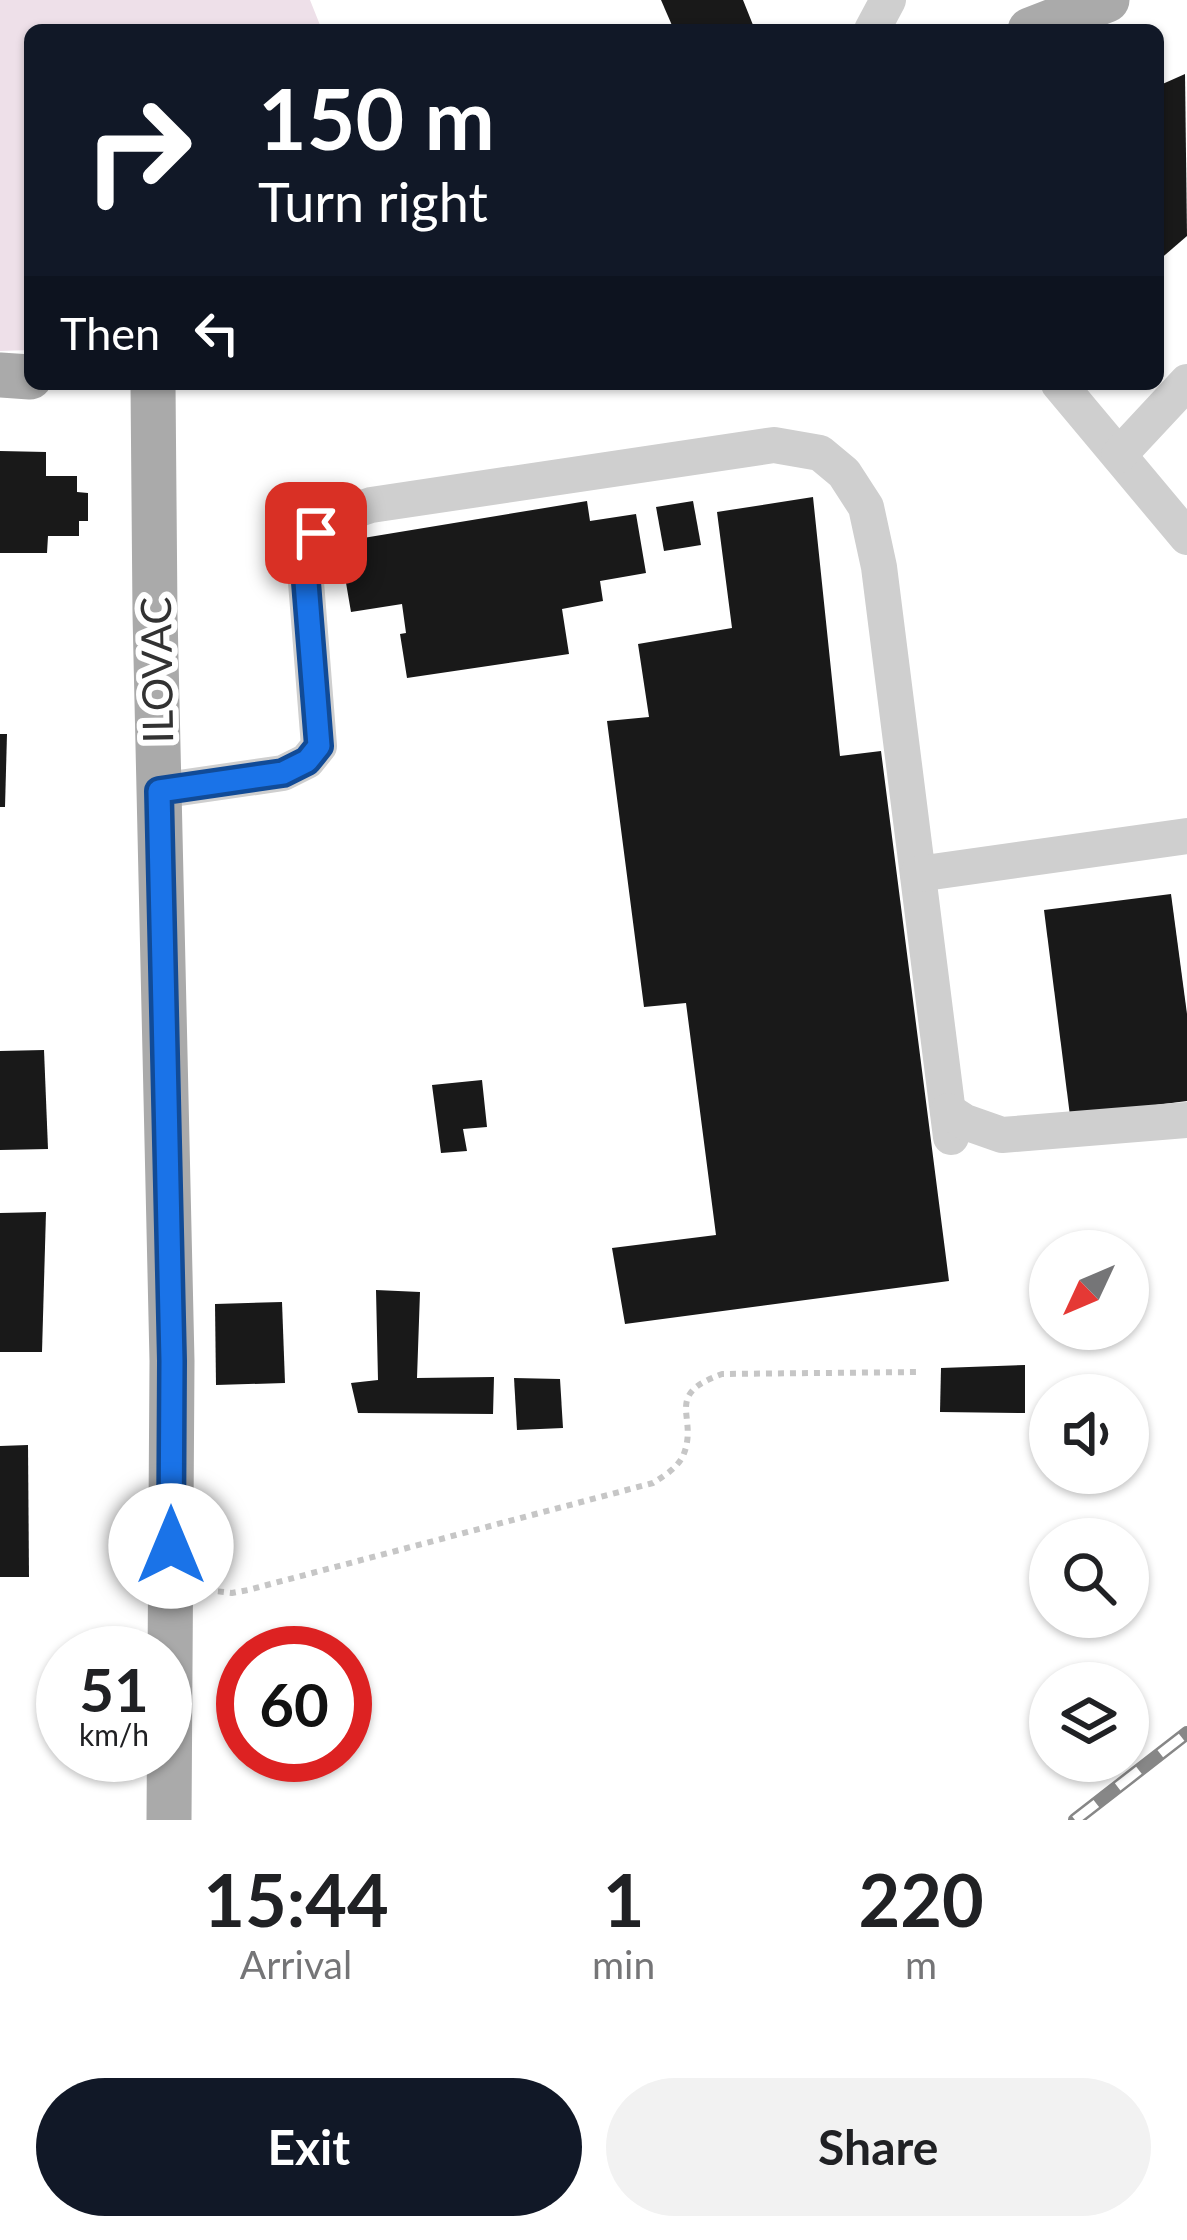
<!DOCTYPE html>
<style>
:root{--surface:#fff;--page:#f2f2f2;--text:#202124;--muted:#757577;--accent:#111827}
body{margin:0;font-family:Lato,sans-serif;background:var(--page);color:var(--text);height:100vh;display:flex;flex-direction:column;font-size:45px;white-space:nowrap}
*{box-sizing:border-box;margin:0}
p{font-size:39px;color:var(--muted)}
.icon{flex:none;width:66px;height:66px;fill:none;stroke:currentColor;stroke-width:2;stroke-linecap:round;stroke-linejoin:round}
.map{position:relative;height:1820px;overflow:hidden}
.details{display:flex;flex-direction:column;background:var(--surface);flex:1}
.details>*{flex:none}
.guide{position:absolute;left:24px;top:24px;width:1140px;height:366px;border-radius:18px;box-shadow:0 3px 9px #0004;background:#111827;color:#fff;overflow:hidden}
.needle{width:78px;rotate:226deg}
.buttons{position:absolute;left:1029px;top:1230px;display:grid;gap:24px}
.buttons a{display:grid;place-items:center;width:120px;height:120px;border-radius:50%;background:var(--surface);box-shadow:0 3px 9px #0004;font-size:60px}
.speed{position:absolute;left:36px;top:1626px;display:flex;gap:24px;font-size:60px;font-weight:700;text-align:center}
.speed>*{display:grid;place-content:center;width:156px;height:156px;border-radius:50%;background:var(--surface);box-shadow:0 3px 9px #0004;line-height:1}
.speed small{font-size:30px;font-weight:400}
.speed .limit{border:18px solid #d22;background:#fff;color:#111}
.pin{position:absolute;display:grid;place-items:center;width:102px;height:102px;color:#fff;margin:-51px;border-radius:24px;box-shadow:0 6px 18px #0006}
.me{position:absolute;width:132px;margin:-66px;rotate:0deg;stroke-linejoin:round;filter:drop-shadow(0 0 9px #0008)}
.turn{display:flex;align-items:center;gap:42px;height:252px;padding:0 36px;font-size:54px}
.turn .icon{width:156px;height:156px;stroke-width:2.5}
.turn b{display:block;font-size:84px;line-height:102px}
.then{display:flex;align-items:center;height:114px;padding:0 36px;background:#0003;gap:24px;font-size:45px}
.eta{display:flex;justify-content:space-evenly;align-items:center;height:204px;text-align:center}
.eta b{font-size:72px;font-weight:700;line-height:84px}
.primary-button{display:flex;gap:24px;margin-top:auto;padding:24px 36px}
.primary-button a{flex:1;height:138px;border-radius:72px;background:var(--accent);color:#fff;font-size:48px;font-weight:700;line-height:138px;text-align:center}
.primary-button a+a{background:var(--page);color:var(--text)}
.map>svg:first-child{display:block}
</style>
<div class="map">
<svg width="1187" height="1820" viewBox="0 0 1187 1820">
<rect width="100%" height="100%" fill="#fff"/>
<path fill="#eee0e9" d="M0 0H310L322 30H30V350L0 351Z"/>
<g fill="#191919">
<path d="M661 0H743L755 30H674Z"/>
<path d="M1185 74 1187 236 1158 261V86Z"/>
<path d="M0 451 46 452V476H77V492L88 493V521H79V536H48L47 553H0Z"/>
<path d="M813 497 840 756 881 751 949 1281 625 1324 612 1248 716 1235 686 1003 644 1007 607 721 649 717 638 644 732 628 717 512Z"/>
<path d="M587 501 590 521 636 514 646 573 600 581 603 601 562 609 569 654 407 678 400 634 406 633 402 604 351 612 339 542Z"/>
<path d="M693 501 701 545 664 551 656 507Z"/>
<path d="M0 734H7L5 807H0Z"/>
<path d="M1171 894 1187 1014V1101L1070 1116 1044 910Z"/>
<path d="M44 1050 48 1149 0 1150V1051Z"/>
<path d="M482 1080 487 1127 463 1129 467 1151 441 1153 432 1085Z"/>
<path d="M46 1212 42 1352H0V1213Z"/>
<path d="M376 1290 420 1292 417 1378 494 1377 493 1414 358 1413 351 1383 378 1380Z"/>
<path d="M282 1302 285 1383 216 1385 215 1304Z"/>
<path d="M1025 1365V1413L940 1412 941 1368Z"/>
<path d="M514 1378 560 1379 563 1428 517 1430Z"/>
<path d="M28 1445 29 1577H0V1446Z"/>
</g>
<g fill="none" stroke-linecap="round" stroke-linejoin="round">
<path stroke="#c6c6c6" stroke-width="6" stroke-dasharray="6 6" stroke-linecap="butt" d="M206 1590 232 1593 248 1590 653 1483C664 1476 677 1468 683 1456 700 1416 661 1396 722 1374L918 1372"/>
<g stroke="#cfcfcf" stroke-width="36">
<path d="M872 30 888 0"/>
<path d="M1059 384 1187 537"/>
<path d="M1119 455 1187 382"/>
<path d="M159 791 283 773 307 761 319 746 304 557C323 521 334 517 371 505L774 445 820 453 844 473 866 507 879 567 951 1137"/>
<path d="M918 874 1187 836"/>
<path d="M948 1111 965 1122 1002 1135 1187 1120"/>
</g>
<g stroke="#aaa" stroke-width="45">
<path d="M1030 30 1107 0"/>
<path d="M0 375 30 377"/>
<path d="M153 384 155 614 172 1361 169 1820"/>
</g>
<defs>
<path id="rail" d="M1075 1820 1187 1733"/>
</defs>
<use href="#rail" stroke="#878787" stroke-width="14"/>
<use href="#rail" stroke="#fff" stroke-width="9" stroke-dasharray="27" stroke-linecap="butt"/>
</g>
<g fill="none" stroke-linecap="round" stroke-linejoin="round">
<defs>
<path id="route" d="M171 1546 172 1361 159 791 283 773 307 761 319 746 304 557 316 533"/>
</defs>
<use href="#route" stroke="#114b97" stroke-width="30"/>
<use href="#route" stroke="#1a73e8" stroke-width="21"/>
</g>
<g text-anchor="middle" stroke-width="12" stroke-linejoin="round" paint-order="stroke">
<g font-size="42" fill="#323232" stroke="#fff">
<text transform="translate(157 670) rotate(-91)" y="15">ILOVAC</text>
</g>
</g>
</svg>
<div class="buttons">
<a><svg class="needle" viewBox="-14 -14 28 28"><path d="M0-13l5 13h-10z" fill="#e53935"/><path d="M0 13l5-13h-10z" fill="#757577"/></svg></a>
<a><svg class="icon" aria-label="sound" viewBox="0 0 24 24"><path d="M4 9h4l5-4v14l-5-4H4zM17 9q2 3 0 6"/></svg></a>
<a><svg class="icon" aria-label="search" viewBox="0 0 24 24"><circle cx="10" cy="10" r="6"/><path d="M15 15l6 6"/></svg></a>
<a><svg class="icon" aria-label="layers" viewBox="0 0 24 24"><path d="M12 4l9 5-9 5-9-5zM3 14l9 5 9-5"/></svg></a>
</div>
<div class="speed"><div>51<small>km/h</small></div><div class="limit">60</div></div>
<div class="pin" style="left:316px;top:533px;background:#d93025"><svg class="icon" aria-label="arrive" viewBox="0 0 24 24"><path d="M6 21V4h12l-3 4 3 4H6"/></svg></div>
<svg class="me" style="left:171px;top:1546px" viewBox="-20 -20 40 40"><circle r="19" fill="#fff"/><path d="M0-13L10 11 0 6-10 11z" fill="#1a73e8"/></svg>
<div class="guide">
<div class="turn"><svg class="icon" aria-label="right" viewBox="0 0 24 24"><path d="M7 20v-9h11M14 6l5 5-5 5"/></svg><div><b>150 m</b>Turn right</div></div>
<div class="then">Then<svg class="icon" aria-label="left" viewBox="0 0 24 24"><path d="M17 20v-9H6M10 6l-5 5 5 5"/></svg></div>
</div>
</div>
<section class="details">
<div class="eta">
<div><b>15:44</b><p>Arrival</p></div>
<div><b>1</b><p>min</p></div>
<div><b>220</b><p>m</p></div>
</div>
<div class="primary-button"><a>Exit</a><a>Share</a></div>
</section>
